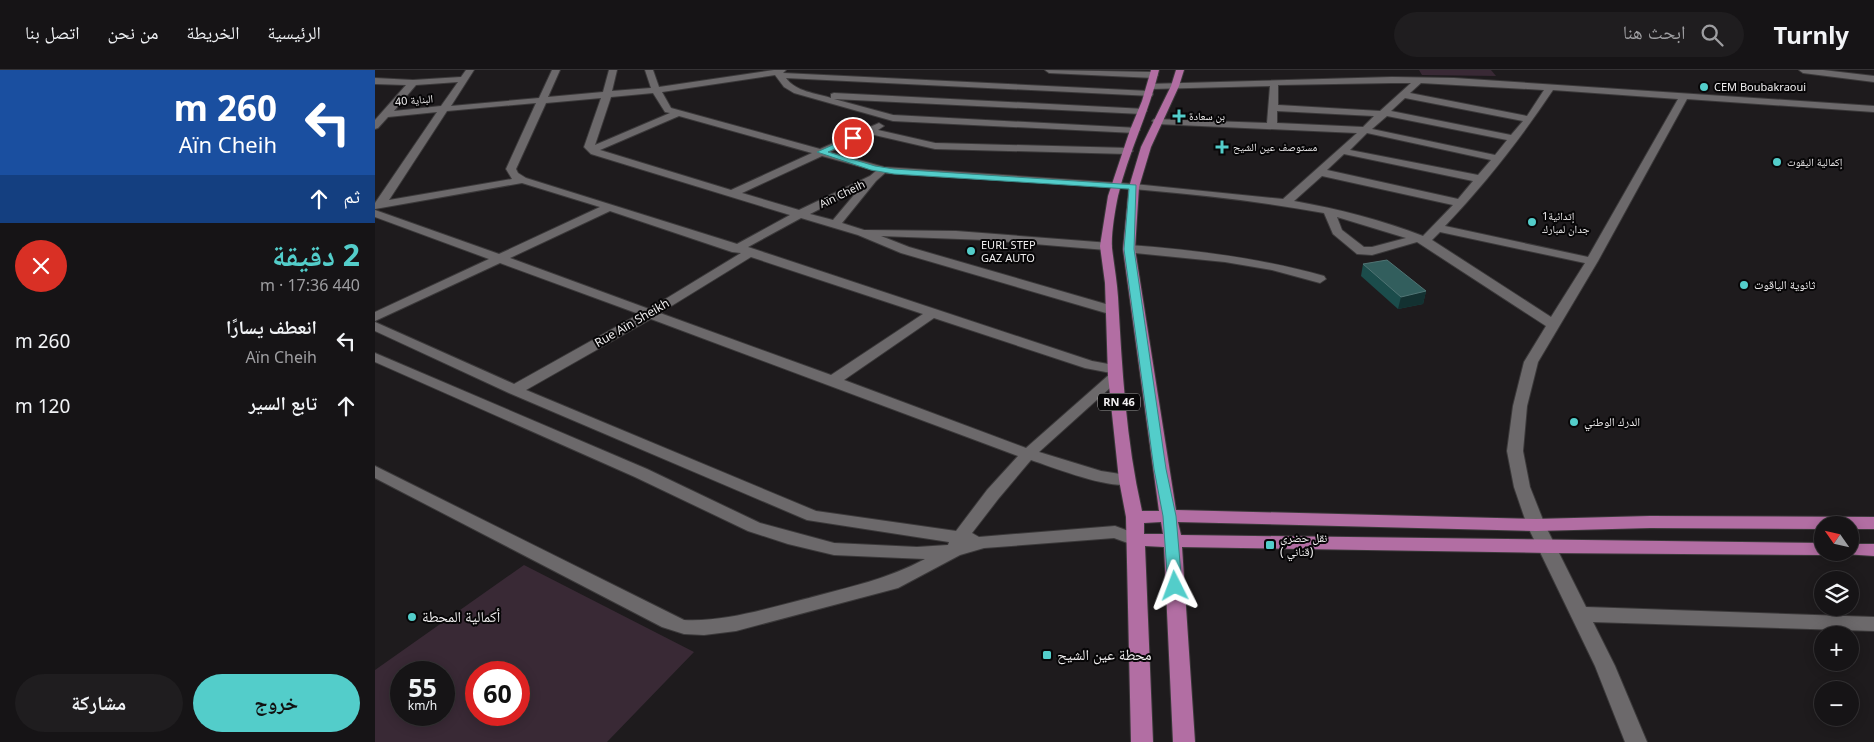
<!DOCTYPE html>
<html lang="ar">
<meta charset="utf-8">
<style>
:root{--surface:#161416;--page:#1f1d1f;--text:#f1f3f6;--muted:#9e9ea1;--line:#353335;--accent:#53cdca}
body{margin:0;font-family:"Noto Sans","Noto Naskh Arabic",sans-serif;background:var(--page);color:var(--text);direction:rtl;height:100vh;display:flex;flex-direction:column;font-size:19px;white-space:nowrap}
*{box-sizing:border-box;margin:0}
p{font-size:16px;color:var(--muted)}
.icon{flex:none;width:28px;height:28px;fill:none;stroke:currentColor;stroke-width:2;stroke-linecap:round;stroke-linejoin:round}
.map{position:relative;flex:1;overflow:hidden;direction:ltr}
.panel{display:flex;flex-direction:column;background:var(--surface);width:375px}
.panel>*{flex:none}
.guide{background:#1a4fa0;color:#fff;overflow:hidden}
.needle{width:32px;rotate:304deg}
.fabs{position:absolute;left:1439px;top:446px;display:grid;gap:10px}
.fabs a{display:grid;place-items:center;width:45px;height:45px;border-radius:50%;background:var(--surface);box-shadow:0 2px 12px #0003,0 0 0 1px var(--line);font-size:25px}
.speed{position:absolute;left:15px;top:591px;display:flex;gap:10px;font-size:25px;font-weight:700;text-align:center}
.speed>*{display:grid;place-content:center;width:65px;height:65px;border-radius:50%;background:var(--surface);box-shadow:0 2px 12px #0003,0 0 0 1px var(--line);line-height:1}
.speed small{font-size:12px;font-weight:400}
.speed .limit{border:8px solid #d22;background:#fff;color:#111}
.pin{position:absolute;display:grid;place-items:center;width:42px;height:42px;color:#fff;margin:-21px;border:2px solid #fff;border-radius:50%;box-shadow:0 1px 5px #0007}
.me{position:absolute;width:55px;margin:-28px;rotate:357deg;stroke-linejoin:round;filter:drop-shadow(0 0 4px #0008)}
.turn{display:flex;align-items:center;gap:18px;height:105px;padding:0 15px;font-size:22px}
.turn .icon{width:65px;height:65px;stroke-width:2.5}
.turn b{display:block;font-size:35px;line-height:42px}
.then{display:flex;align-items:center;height:48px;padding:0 15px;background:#0003;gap:10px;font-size:19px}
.round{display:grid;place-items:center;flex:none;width:52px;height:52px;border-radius:26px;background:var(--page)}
.head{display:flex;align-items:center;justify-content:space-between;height:85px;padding:0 15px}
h1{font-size:30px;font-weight:700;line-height:38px;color:var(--accent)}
.cta{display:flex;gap:10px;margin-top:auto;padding:10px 15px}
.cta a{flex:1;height:58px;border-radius:30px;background:var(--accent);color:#111;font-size:20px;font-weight:700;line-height:58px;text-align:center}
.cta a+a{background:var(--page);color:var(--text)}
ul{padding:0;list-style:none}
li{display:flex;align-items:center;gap:15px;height:65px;padding:0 15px}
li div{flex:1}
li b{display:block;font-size:19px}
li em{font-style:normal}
header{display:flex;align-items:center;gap:30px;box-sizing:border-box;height:70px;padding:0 25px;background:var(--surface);border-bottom:1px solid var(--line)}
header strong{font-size:24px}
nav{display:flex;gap:28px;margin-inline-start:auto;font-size:18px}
.search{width:350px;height:45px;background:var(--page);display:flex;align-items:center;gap:12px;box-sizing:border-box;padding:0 18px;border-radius:28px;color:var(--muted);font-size:19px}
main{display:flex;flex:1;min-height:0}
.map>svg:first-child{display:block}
</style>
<header>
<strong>Turnly</strong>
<div class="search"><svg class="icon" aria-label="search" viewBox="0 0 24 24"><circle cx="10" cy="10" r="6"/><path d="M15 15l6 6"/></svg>ابحث هنا</div>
<nav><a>الرئيسية</a><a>الخريطة</a><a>من نحن</a><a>اتصل بنا</a></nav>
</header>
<main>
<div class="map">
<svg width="1499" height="672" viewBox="0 0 1499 672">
<rect width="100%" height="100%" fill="#1e1b1d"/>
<g fill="#392935" fill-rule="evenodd">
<path d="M1044 0H1116L1121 6 1047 5Z"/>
<path d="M149 495 319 582 232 672H0V600ZM26 602H69V645H26ZM101 602H144V645H101Z"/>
</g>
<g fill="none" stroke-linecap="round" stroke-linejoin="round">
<defs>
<g id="minor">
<path d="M91 0H99L76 36 164 28 177 0H185L173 27 228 22 234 0H242L237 21 276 18 270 0H278L284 17 399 0H411L408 3 774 21 778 24 777 26 411 8C421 22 441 23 456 28V24L459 23 770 39 772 41 767 44 459 29 518 45 763 58 765 60 760 63 518 51 419 23 409 17 400 5 287 22 296 38 445 79 504 53 509 56 503 60 560 73 753 78 758 81 753 84 560 79 495 64 455 82 509 97 759 114 908 129 982 63 782 54 777 51 779 49 892 53 895 16 776 19 772 16 773 14 1017 7 1079 8 1499 36V42L1312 29 1223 191 1163 292 1152 336 1148 381 1155 417 1170 455 1211 537 1499 547V561L1218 552 1240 596 1272 672H1250L1220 596 1152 455 1139 417 1132 381 1138 336 1149 292 1171 256 1042 172 997 185 982 184 958 164 949 143C807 117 655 113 510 103L501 111 467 153 489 160 581 161 735 173 737 176 735 179 731 180 611 170 506 166 534 177 741 237 743 240 741 243H731L526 183 483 165 426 148 373 177 717 291 744 296 746 299 743 302 747 306 745 309 664 382 726 401 758 406 760 410 758 414C735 420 680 398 656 390L624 428 597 463 604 467 740 456 767 466 770 470 767 474 761 476 739 468 609 478 585 485 523 518 361 561 329 565 309 564 287 557 0 408V396L309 550C352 552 393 538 434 528 474 517 513 509 550 489L459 485 413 474 373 461 260 407 0 292V283L272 399 385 453 459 473 542 477 573 475 574 472 432 450 134 323 0 261V252L139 314 264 244 125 193 0 251V242L114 189 0 147V140L124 184 225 137 147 113 0 139V133L62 42 13 47 3 58 0 59V50L31 15 0 14V8L38 10 86 7ZM83 12 66 36 19 41 41 15ZM1017 13H1036L1005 41 903 35V15ZM1046 13 1169 20 1152 46 1035 23ZM1178 20 1303 29 1213 187 1070 156C1110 114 1146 68 1178 20ZM278 23 290 42 295 43 220 75 236 27ZM226 28 209 77 216 84 415 145 362 174 151 108 143 103 141 99 171 33ZM1030 28 1148 51 1136 65 1016 41ZM161 33 131 99 137 109 14 130 72 41ZM902 41 999 46 988 57 902 53ZM304 46 437 83 356 120 225 80ZM1012 46 1132 70 1120 85 997 59ZM992 63 1116 90 1103 105 975 80ZM969 84 1098 111 1083 129 952 100ZM447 86 501 101 495 106 424 140 367 123ZM947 106 1078 135 1048 166C1007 150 963 139 919 131ZM484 119 458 150 435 144ZM235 141 357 182 366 183 274 239 135 188ZM962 147 1031 168 997 177H989L967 160ZM1065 162 1210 193 1176 247 1057 170ZM376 187 548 244 456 305 285 243ZM559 248 710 298 736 303 651 378 469 310ZM276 249 643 386 612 420 581 461 441 441 151 320Z"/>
<path d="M670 0 779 2 783 5 779 8 674 3Z"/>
<path d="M1424 0H1448L1499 6V12L1428 3Z"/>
<path d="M754 175C821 180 885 188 949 206L951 209 945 213 897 200 850 192 750 182 748 179Z"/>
</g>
<g id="major">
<path d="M776 0H784C774 43 753 83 743 126 740 140 736 165 737 178 739 195 742 211 743 227 747 299 751 371 767 441H784L748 179 754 117 766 77 796 16 801 0H809L804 16 776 77 764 117 760 179 801 440 1161 449 1275 446 1499 447V459H1475V455H1448V459L1275 458 1161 461 803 452 806 465 1448 473V482H1455L1448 485 1174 483 807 477 820 672H798L789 477 770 476 778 672H756L751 447 744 410 733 306 730 213 725 176 733 126 755 60 767 31ZM786 452 788 464H769V453Z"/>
<path d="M1475 474H1499V486L1469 484 1468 482H1475Z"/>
</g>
</defs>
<use href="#minor" stroke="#3b393a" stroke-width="2"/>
<use href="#major" stroke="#3b393a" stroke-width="2"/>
<use href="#minor" fill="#6c696b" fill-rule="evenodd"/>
<use href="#major" fill="#b26ea3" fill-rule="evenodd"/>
</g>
<path fill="#1b4c4b" d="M988 194 1051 221 1048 234 1023 239 986 206Z"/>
<path fill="#133131" d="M1051 221 1048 234 1023 239 1026 227Z"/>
<path fill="#325e5d" stroke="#507474" d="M1012 190 1051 221 1026 227 988 194Z"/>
<path fill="#53cdca" stroke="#368583" d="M478 66 482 68 481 69 453 82 500 96 519 99 761 115 759 179 791 399 801 446 807 516 805 519H795L793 516 788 446 779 399 749 179 754 119 519 104 496 100 442 82Z"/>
<g fill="#53cdca" stroke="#070607" stroke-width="2">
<circle cx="1329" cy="17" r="5"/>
<path d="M801.5 38.5h5v5h5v5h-5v5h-5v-5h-5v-5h5z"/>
<path d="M844.5 69.5h5v5h5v5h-5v5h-5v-5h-5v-5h5z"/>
<circle cx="1402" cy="92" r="5"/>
<circle cx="1157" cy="152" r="5"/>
<circle cx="596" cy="181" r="5"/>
<circle cx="1369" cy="215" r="5"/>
<circle cx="1199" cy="352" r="5"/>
<rect x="890" y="470" width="10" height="10" rx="2.5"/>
<circle cx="37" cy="547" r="5"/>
<rect x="667" y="580" width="10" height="10" rx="2.5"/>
</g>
<g text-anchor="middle" stroke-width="4" stroke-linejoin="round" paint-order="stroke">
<g font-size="11" fill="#f0eeef" stroke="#070607" text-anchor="start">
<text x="1339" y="21">CEM Boubakraoui</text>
<text x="814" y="50">بن سعادة</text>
<text x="858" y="81">مستوصف عين الشيح</text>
<text x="1412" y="96">إكمالية اليقوت</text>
<text x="1167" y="150">1إتدائية<tspan x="1167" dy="13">جدان لمبارك</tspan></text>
<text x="606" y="179">EURL STEP<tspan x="606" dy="13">GAZ AUTO</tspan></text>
</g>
<g font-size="11" fill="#f0eeef" stroke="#070607">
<text transform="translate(39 30) rotate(-5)" y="4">البناية 40</text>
<text transform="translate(467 124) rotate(-26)" y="4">Aïn Cheih</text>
</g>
<rect fill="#070607" stroke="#aaa8a9" stroke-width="1" x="723" y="323.5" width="42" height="17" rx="4"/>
<g font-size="11" font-weight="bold" fill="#f0eeef">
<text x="744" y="336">RN 46</text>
</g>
<g font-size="12" fill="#f0eeef" stroke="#070607" text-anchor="start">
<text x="1379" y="219">ثانوية الياقوت</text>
<text x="1209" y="356">الدرك الوطني</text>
<text x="905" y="472">نقل حضري<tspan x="905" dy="14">( قناني)</tspan></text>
</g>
<g font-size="12" fill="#f0eeef" stroke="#070607">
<text transform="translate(257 253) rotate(-30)" y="4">Rue Aïn Sheikh</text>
</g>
<g font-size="15" fill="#f0eeef" stroke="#070607" text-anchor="start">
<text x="47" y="552">أكمالية المحطة</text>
<text x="682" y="590">محطة عين الشيح</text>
</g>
</g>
</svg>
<div class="fabs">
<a><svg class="needle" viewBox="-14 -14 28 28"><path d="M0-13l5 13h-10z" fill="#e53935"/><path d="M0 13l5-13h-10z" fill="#9e9ea1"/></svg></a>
<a><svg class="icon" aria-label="layers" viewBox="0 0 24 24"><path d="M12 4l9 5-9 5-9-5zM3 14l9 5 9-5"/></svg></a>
<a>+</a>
<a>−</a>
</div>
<div class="speed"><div>55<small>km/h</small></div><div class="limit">60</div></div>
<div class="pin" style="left:478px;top:68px;background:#d93025"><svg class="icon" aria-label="arrive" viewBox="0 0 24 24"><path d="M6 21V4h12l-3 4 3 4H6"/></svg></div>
<svg class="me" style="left:800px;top:516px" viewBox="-20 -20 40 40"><path d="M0-17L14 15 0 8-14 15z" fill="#53cdca" stroke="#fff" stroke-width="4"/></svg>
</div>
<section class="panel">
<div class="guide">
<div class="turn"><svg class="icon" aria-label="left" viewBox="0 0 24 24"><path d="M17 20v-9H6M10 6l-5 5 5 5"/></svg><div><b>260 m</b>Aïn Cheih</div></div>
<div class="then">ثم<svg class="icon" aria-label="ahead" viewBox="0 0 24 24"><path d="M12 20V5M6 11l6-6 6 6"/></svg></div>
</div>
<div class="head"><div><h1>2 دقيقة</h1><p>440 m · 17:36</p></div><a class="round" style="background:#d93025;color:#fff"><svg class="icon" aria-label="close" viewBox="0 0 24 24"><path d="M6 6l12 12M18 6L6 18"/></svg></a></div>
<ul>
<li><svg class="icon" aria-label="left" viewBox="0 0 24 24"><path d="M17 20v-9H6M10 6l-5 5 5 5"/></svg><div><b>انعطف يسارًا</b><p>Aïn Cheih</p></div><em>260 m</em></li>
<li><svg class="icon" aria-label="ahead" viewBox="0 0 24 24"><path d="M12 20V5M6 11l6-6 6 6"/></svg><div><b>تابع السير</b></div><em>120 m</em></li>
</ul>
<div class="cta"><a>خروج</a><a>مشاركة</a></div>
</section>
</main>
